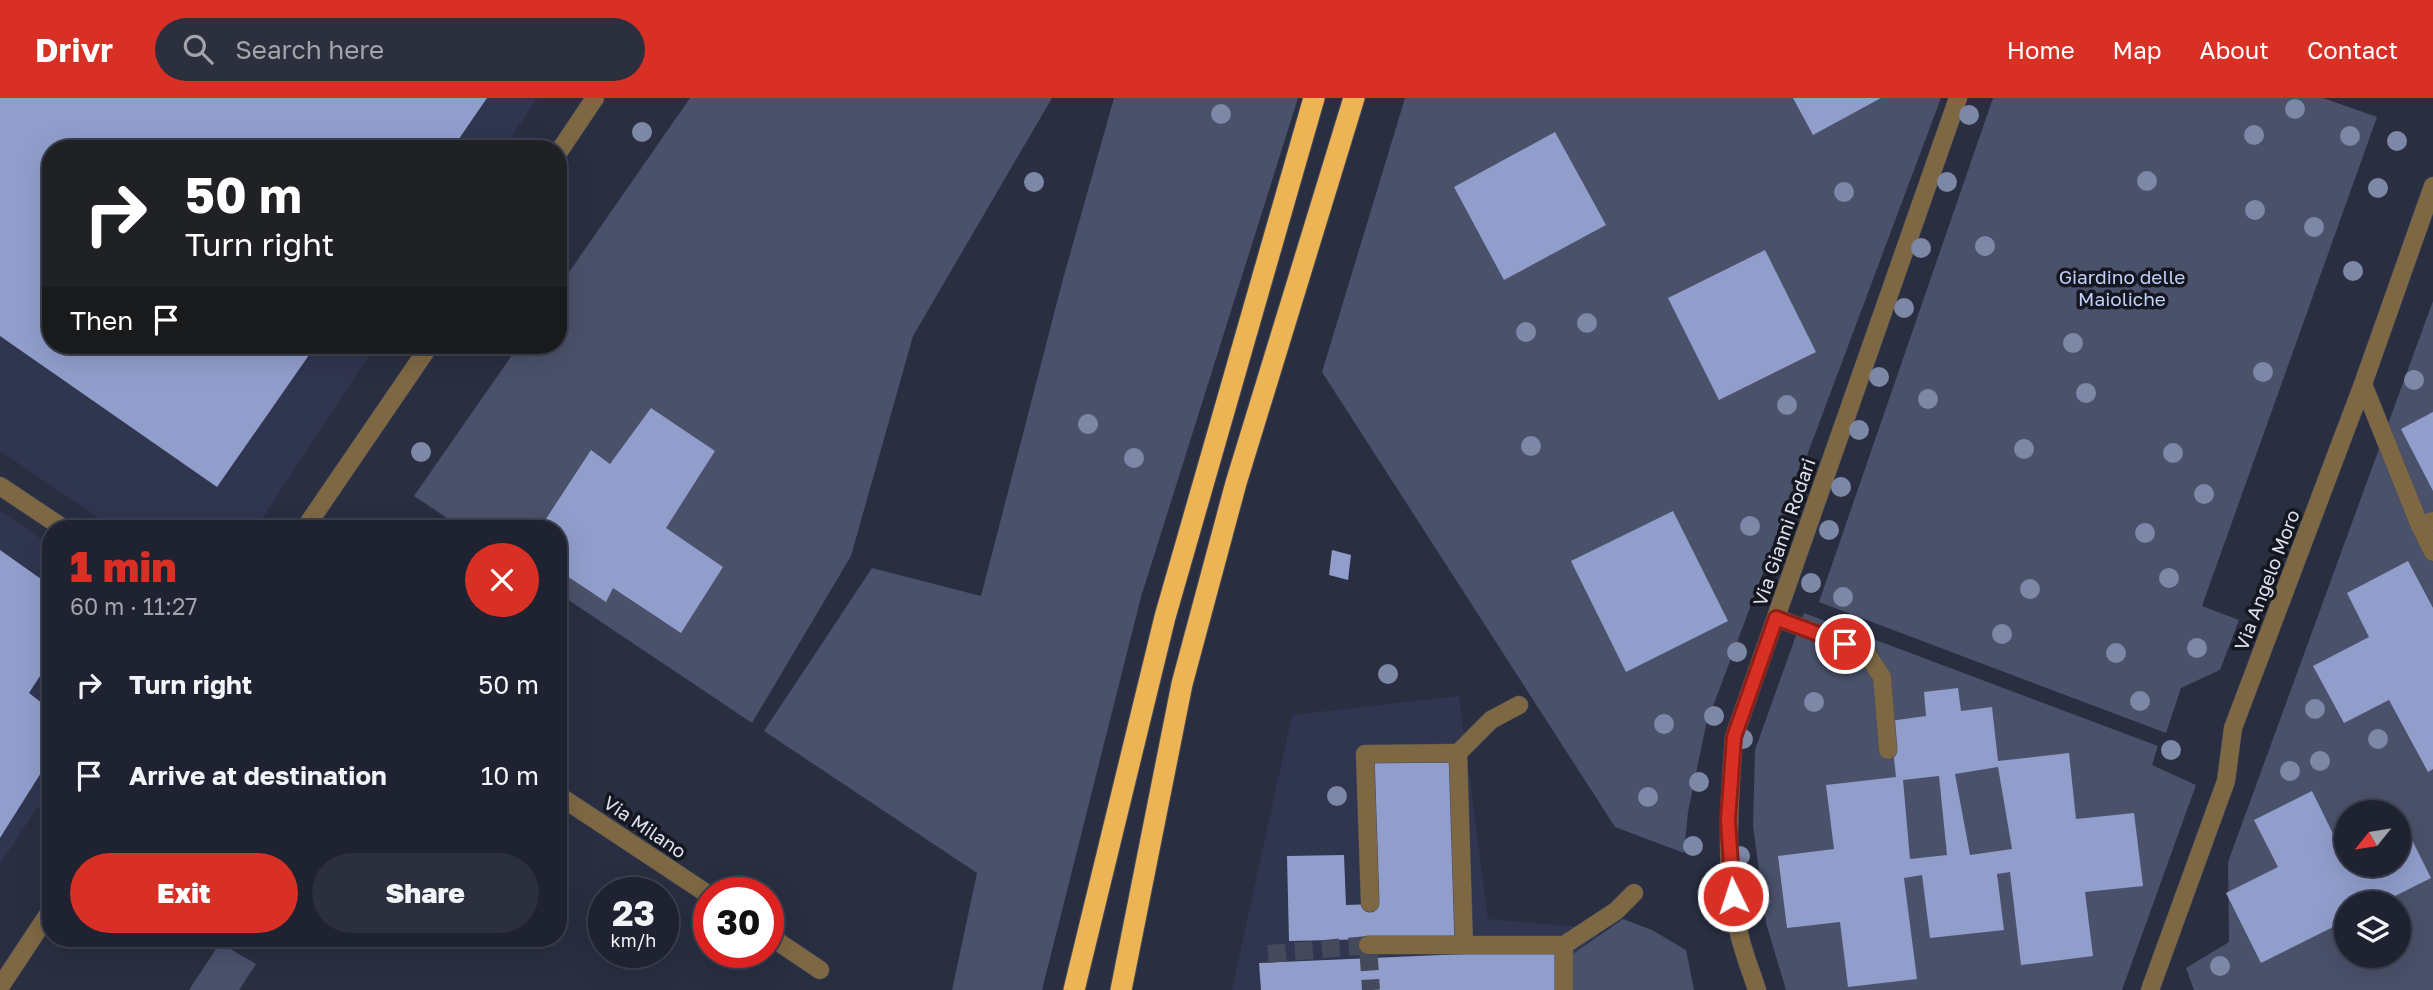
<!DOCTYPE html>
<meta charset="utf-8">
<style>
:root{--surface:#1f2231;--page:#2c2f3d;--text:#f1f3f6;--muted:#a1a4ab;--line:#3c3f4d;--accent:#d93025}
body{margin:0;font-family:"Golos Text",sans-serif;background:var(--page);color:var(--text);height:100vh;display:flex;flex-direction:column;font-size:26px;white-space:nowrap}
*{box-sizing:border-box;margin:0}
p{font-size:23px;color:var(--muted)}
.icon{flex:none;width:38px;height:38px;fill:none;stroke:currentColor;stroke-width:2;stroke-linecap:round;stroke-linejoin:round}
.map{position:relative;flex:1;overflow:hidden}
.drawer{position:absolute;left:42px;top:422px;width:525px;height:427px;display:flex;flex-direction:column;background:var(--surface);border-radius:28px;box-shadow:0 7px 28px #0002,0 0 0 2px var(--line)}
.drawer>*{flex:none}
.banner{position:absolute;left:42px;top:42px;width:525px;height:214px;border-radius:28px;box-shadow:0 7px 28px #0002,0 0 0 2px var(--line);background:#202124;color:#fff;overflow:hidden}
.needle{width:46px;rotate:240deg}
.controls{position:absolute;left:2334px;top:702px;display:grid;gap:14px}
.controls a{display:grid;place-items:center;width:77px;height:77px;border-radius:50%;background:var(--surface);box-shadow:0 7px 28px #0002,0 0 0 2px var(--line);font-size:35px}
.speed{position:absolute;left:588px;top:779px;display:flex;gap:14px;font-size:35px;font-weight:700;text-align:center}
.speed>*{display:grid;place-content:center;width:91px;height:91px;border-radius:50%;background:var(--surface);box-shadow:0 7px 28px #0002,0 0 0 2px var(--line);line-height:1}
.speed small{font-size:18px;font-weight:400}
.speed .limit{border:10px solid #d22;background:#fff;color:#111}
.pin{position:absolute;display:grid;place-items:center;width:60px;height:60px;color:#fff;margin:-30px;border:4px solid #fff;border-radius:50%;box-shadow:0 2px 7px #0007}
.me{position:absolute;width:77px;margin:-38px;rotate:356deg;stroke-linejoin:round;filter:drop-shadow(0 0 5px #0008)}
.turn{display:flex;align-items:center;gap:24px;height:147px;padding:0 28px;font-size:32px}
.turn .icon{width:91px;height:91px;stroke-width:2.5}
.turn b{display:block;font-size:49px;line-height:60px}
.then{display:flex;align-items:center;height:66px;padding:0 28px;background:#0003;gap:14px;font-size:26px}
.round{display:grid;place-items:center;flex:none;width:74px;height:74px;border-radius:37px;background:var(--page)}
.head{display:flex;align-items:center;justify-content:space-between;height:119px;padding:0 28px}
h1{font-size:42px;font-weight:800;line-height:52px;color:var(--accent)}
.button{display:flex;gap:14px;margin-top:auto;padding:14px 28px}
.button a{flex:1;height:80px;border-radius:42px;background:var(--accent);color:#fff;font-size:28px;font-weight:800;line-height:80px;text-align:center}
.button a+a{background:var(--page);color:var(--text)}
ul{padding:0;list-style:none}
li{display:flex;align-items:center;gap:21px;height:91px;padding:0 28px}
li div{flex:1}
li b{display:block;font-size:26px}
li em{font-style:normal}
header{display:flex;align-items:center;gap:42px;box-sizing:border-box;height:98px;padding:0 35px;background:var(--accent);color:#fff}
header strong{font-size:33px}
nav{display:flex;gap:38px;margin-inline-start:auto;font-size:24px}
.search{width:490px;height:63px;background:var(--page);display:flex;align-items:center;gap:18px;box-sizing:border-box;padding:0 24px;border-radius:38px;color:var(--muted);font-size:26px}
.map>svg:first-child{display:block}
</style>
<header>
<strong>Drivr</strong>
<div class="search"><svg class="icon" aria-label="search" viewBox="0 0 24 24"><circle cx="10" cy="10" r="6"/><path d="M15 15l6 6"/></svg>Search here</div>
<nav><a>Home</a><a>Map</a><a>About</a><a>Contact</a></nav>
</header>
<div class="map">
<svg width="2433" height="892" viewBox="0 0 2433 892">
<rect width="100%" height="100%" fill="#292e41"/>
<g fill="#30364f">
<path d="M0 0H537L504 51H51V247H376L256 430H114L0 353Z"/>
<path d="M0 412 51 448V715L37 710 0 766Z"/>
<path d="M1459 598 1488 821 1596 830 1614 892H1232L1292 617Z"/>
</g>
<g fill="#4a516a" fill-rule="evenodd">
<path d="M690 0H1052L913 238 851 458 752 625 558 495V430H462L414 398 519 247H558V190Z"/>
<path d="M1114 0H1298L1141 499 1042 892H952L977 775 764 633 872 470 981 498 1063 181Z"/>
<path d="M1405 0H1941L1706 627 1688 714 1684 755 1615 729 1322 274Z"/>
<path d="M1993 0H2323L2377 19 2202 508 2239 522 2220 572 2181 590 2166 635 1819 504Z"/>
<path d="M2433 203V892H2194L2186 870 2229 844 2228 764ZM2347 714H2399V766H2347ZM2347 805H2399V858H2347Z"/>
<path d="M1804 515 2158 648 2152 667 2196 687 2122 892H1786L1766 825 1753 728 1755 652Z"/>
<path d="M1623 821 1652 832 1686 852 1694 892H1572L1570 858Z"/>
<path d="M220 845 256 866 239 892H189Z"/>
</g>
<g fill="#919ecc" fill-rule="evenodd">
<path d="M0 0H487L452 51H51V247H316L217 389 0 238Z"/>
<path d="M1793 0H1881L1813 37Z"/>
<path d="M1555 34 1606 127 1504 182 1454 89Z"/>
<path d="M1765 152 1816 254 1719 302 1668 200Z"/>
<path d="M651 310 715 353 666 430 723 469 681 535 613 490 606 504 558 472V430H540L591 352 610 366Z"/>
<path d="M2433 314V393L2401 331Z"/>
<path d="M1673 413 1728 523 1626 574 1571 463Z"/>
<path d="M0 452 51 488V561L29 595 51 612V659L0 740Z"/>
<path d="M1332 452 1351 457 1348 482 1329 477Z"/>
<path d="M2408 463 2433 510V671L2428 674 2389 602 2344 625 2313 568 2369 539 2347 495Z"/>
<path d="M1958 590 1961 613 1992 609 1998 663 2069 655 2076 721 2134 715 2143 788 2085 794 2093 858 2021 867 2010 774 1997 776 2004 832 1930 840 1922 777 1904 780 1917 881 1848 889 1840 824 1787 830 1778 758 1834 751 1826 687 1896 679 1890 623 1926 618 1924 594ZM1998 669 2012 751 1970 757 1955 676ZM1939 678 1947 757 1910 761 1903 682Z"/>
<path d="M1455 661 1459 839 1289 843 1287 758 1344 757 1346 807 1376 806 1372 663Z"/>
<path d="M2312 693 2339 748 2347 744V766H2399V716L2431 780 2381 805H2347V822L2261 865 2226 795 2278 769 2254 722Z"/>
<path d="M1556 852 1558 892H1261L1259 865Z"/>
</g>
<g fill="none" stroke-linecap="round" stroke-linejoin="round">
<path stroke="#44495b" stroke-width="18" stroke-dasharray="18 9" stroke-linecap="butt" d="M1268 856 1368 847 1371 892"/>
<defs>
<g id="minor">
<path d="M558 55 595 0"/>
<path d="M2363 286 2420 428 2433 423"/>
<path d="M0 388 63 430"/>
<path d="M2420 428 2433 454"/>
<path d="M305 430 430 247"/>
<path d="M1776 520 1865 553 1882 579 1888 652"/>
<path d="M1458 655 1491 622 1519 607"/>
<path d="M558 697 709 797"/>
<path d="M1370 805 1365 656 1458 655 1464 846"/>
<path d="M768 837 820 872"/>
<path d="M1368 847H1564"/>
<path d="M0 889 51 812"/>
<path d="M1564 892V847L1616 813 1634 795"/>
<path d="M1757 892C1751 873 1743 854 1739 835 1724 771 1729 704 1734 639L1958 0"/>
<path d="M2150 892 2226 683 2233 630 2363 286 2433 88"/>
</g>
<g id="highway">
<path d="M1074 892 1165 519 1314 0"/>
<path d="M1121 892 1182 586 1236 385 1354 0"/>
</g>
</defs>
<use href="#minor" stroke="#464b5d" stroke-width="19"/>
<use href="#highway" stroke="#464b5d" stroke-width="23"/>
<use href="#minor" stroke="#7e6844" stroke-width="18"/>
<use href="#highway" stroke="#edb455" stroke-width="21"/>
</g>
<g fill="#7d87a6">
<circle cx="2295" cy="11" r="10"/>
<circle cx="1221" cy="16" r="10"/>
<circle cx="1969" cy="17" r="10"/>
<circle cx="642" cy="34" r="10"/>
<circle cx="2254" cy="37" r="10"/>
<circle cx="2350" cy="38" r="10"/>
<circle cx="2397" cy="43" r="10"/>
<circle cx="2147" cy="83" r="10"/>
<circle cx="1034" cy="84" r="10"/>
<circle cx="1947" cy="84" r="10"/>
<circle cx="2378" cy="90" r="10"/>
<circle cx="1844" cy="94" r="10"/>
<circle cx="2255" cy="112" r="10"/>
<circle cx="2314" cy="129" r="10"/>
<circle cx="1985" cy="148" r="10"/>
<circle cx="1921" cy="150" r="10"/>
<circle cx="2353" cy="173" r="10"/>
<circle cx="1904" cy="210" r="10"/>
<circle cx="1587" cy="225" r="10"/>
<circle cx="1526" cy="234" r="10"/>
<circle cx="2073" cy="245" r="10"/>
<circle cx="2263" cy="274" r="10"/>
<circle cx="1879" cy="279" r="10"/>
<circle cx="2414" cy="282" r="10"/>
<circle cx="2086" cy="295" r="10"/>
<circle cx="1928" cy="301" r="10"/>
<circle cx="1787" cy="307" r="10"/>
<circle cx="1088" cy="326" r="10"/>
<circle cx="1859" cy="332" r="10"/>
<circle cx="1531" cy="348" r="10"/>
<circle cx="2024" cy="351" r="10"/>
<circle cx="421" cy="354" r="10"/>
<circle cx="2173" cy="355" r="10"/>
<circle cx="1134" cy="360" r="10"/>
<circle cx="1841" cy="389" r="10"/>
<circle cx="2204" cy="396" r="10"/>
<circle cx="1750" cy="428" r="10"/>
<circle cx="1829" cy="432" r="10"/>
<circle cx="2145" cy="435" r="10"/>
<circle cx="2169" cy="480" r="10"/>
<circle cx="1811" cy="485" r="10"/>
<circle cx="2030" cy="491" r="10"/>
<circle cx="1843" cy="499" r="10"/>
<circle cx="2002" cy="536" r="10"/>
<circle cx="2197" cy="550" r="10"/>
<circle cx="1737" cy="554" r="10"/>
<circle cx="2116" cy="555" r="10"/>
<circle cx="1388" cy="576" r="10"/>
<circle cx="2140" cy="603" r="10"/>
<circle cx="1814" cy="604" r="10"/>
<circle cx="2315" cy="611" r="10"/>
<circle cx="1714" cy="618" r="10"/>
<circle cx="1664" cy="626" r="10"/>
<circle cx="1743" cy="641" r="10"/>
<circle cx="2378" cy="641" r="10"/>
<circle cx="2171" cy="652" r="10"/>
<circle cx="2320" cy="663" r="10"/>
<circle cx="2290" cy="673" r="10"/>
<circle cx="1699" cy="684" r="10"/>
<circle cx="1337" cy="698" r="10"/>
<circle cx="1648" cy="699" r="10"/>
<circle cx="1693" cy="748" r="10"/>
<circle cx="1740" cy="758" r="10"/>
<circle cx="2220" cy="868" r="10"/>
</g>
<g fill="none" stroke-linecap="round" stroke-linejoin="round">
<defs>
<path id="route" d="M1733 798 1728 722 1734 639 1776 520 1845 546"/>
</defs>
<use href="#route" stroke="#8d1f18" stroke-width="18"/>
<use href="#route" stroke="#d93025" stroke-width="12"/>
</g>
<g text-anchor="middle" stroke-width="7" stroke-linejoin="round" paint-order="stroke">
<g font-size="19" fill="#c2cff8" stroke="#14171f">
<text x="2122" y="186">Giardino delle<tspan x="2122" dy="22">Maioliche</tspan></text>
</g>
<g font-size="19" fill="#dee2ef" stroke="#14171f">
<text transform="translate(1784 434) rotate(-71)" y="7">Via Gianni Rodari</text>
<text transform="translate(2267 482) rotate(-69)" y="7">Via Angelo Moro</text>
<text transform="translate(645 729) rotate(34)" y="7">Via Milano</text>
</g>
</g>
</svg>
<div class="controls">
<a><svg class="needle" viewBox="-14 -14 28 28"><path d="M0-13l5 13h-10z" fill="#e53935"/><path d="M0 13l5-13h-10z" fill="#a1a4ab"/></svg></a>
<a><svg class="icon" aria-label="layers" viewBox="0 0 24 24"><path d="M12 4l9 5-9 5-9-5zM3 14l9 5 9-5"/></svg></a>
</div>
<div class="speed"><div>23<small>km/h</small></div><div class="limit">30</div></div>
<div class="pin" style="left:1845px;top:546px;background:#d93025"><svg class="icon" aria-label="arrive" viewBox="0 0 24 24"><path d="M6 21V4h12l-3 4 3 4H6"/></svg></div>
<svg class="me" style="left:1733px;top:798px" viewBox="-20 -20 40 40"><circle r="17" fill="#d93025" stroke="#fff" stroke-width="3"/><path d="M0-11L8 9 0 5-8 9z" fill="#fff"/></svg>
<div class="banner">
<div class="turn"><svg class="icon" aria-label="right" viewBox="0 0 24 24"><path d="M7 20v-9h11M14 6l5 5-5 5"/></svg><div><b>50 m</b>Turn right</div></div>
<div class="then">Then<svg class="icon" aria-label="arrive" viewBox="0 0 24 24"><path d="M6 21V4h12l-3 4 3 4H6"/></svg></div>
</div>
<section class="drawer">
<div class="head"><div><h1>1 min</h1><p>60 m · 11:27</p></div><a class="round" style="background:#d93025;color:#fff"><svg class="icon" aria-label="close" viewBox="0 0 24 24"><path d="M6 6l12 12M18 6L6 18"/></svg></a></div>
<ul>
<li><svg class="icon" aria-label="right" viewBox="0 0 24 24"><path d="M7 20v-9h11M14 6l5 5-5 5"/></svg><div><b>Turn right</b></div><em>50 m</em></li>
<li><svg class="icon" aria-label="arrive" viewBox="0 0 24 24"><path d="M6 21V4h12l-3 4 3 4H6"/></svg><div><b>Arrive at destination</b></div><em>10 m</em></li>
</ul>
<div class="button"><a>Exit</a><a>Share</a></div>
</section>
</div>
